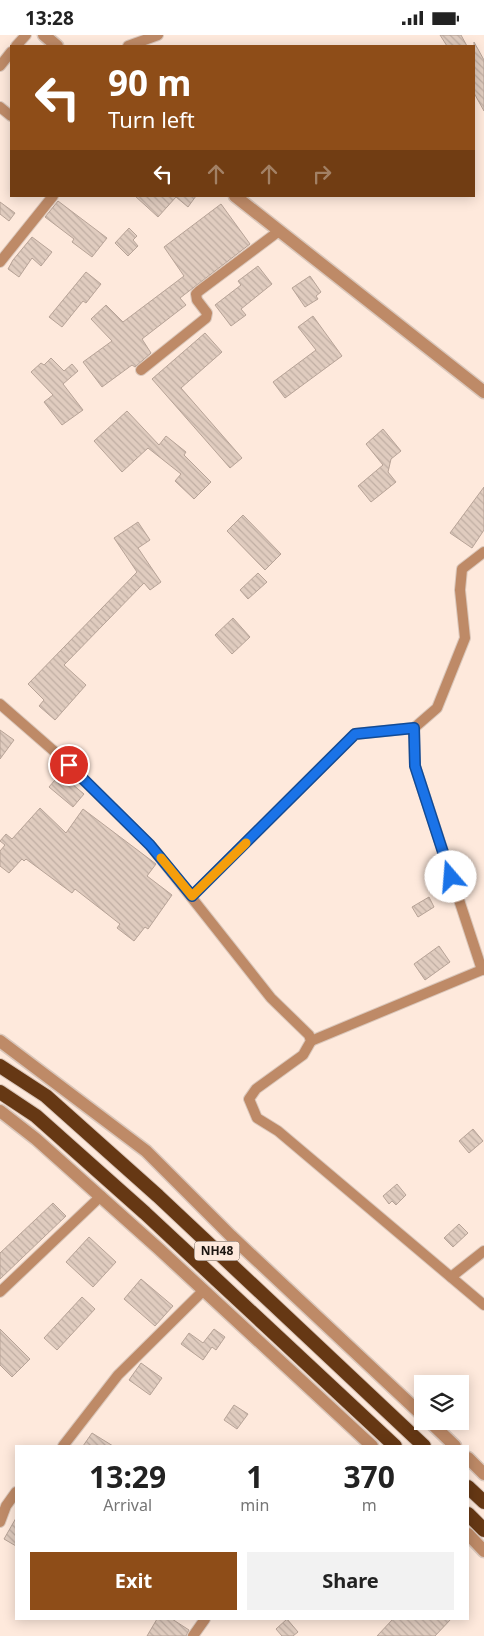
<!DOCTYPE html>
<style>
:root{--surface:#fff;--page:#f2f2f2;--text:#222;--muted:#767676;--accent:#8e4d18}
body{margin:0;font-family:"Noto Sans",sans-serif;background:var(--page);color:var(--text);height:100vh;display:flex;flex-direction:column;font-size:19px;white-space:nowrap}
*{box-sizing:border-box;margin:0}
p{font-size:16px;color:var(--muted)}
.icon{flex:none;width:28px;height:28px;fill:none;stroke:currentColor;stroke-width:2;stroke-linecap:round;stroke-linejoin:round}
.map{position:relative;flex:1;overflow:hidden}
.sheet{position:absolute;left:15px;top:1410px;width:454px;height:175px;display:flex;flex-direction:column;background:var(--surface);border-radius:0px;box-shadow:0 2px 12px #0003}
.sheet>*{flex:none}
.top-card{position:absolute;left:10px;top:10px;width:465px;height:152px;border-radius:0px;box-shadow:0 2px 12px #0003;background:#8e4d18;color:#fff;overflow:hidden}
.controls{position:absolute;left:414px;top:1340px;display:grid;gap:10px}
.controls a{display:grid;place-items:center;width:55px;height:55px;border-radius:0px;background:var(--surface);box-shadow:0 2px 12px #0003;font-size:25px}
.pin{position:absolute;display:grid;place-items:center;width:42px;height:42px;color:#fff;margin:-21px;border:2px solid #fff;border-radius:50%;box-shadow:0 1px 5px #0007}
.me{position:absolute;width:55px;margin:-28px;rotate:342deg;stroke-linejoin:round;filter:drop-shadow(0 0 4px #0008)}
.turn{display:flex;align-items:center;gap:18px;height:105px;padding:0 15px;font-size:22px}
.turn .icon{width:65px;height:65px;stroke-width:2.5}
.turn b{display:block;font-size:35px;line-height:42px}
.lanes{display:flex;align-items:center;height:48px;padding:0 15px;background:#0003;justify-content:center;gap:25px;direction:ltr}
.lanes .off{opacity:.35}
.eta{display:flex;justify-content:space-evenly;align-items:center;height:85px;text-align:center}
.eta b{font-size:30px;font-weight:700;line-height:35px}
.primary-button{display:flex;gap:10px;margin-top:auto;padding:10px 15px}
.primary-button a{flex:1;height:58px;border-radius:0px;background:var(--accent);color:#fff;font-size:20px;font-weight:700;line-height:58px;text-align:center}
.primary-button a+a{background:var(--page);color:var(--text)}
.status{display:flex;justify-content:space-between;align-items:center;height:35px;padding:0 25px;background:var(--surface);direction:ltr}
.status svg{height:14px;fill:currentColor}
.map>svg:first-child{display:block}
</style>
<div class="status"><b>13:28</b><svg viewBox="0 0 49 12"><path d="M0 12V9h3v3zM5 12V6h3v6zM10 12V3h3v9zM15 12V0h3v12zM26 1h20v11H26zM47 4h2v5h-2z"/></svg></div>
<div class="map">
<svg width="484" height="1601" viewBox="0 0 484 1601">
<defs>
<pattern id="building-back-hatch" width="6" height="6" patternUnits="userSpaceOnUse" patternTransform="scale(1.25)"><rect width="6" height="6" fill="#e0ccbf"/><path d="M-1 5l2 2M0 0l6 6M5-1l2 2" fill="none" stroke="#c0aea3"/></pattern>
</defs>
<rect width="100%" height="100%" fill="#fee9dc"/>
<g fill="url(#building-back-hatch)" stroke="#b7a397">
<path d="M440 0H461L467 11H447Z"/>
<path d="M474 7 484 25V76L474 58Z"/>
<path d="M135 161H196L188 172 176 162 158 182Z"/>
<path d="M58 166 107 203 92 222 72 207 74 204 45 182Z"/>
<path d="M0 167 15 178 9 186 0 179Z"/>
<path d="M221 169 250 209 180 263 186 270 142 304 151 318 135 332 132 330 102 352 83 327 112 306 91 284 106 270 123 287 184 241 164 212Z"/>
<path d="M129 193 137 201 133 205 138 211 128 221 115 208Z"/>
<path d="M32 202 52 217 41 231 32 223 19 242 8 234 13 225Z"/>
<path d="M258 231 272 249 241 274 246 280 231 291 215 270 241 250 238 246Z"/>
<path d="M86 237 101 249 86 268 83 266 62 292 49 282Z"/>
<path d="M310 241 321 257 316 261 318 264 305 272 292 253Z"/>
<path d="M313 281 342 321 285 363 273 347 316 315 298 292Z"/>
<path d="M205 298 222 317 181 353 242 423 230 433 152 344Z"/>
<path d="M51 323 64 336 72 329 78 336 63 349 83 375 62 390 44 367 53 360 31 337 41 328 44 330Z"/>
<path d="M127 376 159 410 166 401 186 417 184 420 211 447 194 464 175 446 181 439 148 413 122 437 94 406Z"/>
<path d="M383 394 401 416 391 424 388 437 396 447 371 467 358 451 383 430 366 409Z"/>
<path d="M484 452V495L472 513 450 498Z"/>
<path d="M243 480 281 519 265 535 227 496Z"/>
<path d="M138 487 150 505 138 513 161 547 150 555 144 548 64 630 86 650 55 685 39 671 44 665 28 649 137 537 114 503Z"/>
<path d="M258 538 267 547 248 564 240 555Z"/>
<path d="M233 583 250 602 232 619 215 600Z"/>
<path d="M0 695 14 705 0 724Z"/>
<path d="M60 739 84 759 73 772 49 752Z"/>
<path d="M40 773 66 798 83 774 156 829 147 841 172 860 148 894 145 892 134 906 117 893 120 889 75 854 72 858 26 824 24 826 22 824 9 838 0 831V816L5 810 0 806 6 799 12 804Z"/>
<path d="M429 862 434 872 418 882 412 872Z"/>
<path d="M439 911 450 927 425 945 414 929Z"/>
<path d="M473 1094 483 1106 469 1118 459 1106Z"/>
<path d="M397 1149 406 1160 396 1170 392 1166 389 1169 383 1161Z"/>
<path d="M53 1168 66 1181 0 1244V1218Z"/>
<path d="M459 1189 468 1198 453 1212 444 1203Z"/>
<path d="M89 1202 116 1227 93 1252 66 1227Z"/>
<path d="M141 1244 173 1271 155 1291 124 1264Z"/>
<path d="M82 1262 95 1274 57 1315 44 1303Z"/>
<path d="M0 1294 30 1324 12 1342 0 1330Z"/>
<path d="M214 1294 225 1302 216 1315 212 1312 203 1325 181 1309 189 1298 203 1308Z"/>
<path d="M141 1328 162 1343 150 1360 129 1345Z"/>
<path d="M234 1370 248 1379 237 1394 224 1385Z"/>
<path d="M92 1398 113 1411H83Z"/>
<path d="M16 1483V1511L4 1504Z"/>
<path d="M157 1584H172L189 1595 186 1601H147Z"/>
<path d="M287 1584 298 1597 293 1601H282L276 1594Z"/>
<path d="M393 1584H451L435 1601H377Z"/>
</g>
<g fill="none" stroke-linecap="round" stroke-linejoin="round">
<defs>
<g id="minor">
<path d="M16 11 26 0"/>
<path d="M128 11 158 0"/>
<path d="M0 31 11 17"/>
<path d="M0 72 11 81"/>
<path d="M0 227 53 161"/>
<path d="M141 335 206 283 207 278 197 265 196 259 199 256 279 196"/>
<path d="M0 669 55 717 150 810 271 963 309 1000 311 1006 303 1020 256 1054 249 1064 257 1083 278 1096 484 1270"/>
<path d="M414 693 415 731 482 935"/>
<path d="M192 861 355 699 414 693 437 673 465 603 460 555 462 534 484 517"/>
<path d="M311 1006 484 934"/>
<path d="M451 1242 484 1216"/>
<path d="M0 1257 101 1161"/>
<path d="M63 1411 118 1340 204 1255"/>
<path d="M0 1487 6 1471 16 1457"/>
<path d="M193 1601 205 1584"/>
</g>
<g id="tertiary">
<path d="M44 0 57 11"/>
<path d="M235 161 484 357"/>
<path d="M0 1006 146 1116 231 1201 422 1380"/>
<path d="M0 1076 36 1104 159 1214 372 1411"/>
<path d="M429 1386 455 1411"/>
<path d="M468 1423 484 1439"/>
<path d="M468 1499 484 1516"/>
</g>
<g id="trunk">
<path d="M0 1031 46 1061 158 1161 424 1411"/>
<path d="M0 1057 36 1081 145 1178 395 1411"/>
<path d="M468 1452 484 1467"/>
<path d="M468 1479 484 1495"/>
</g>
</defs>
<use href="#minor" stroke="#dac7bb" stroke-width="12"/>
<use href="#tertiary" stroke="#dac7bb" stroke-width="15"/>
<use href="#trunk" stroke="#dac7bb" stroke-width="16"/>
<use href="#minor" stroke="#be8a67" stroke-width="10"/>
<use href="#tertiary" stroke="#be8a67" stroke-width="12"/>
<use href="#trunk" stroke="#663814" stroke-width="14"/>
</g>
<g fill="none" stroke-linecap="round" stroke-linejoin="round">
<defs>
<path id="route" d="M69 730 150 810 192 861 355 699 414 693 415 731 451 842"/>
</defs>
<use href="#route" stroke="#114b97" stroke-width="12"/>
<use href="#route" stroke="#1a73e8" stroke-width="9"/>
<path stroke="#f59e0b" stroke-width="9" d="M161 823 192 861 246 808"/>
</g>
<g text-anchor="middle" stroke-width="5" stroke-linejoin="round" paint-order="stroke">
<rect fill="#fee9dc" stroke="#60554d" stroke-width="1" x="194.5" y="1206.5" width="45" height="19" rx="4"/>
<g font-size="12" font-weight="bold" fill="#1c1510">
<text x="217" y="1220">NH48</text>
</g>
</g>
</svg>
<div class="controls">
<a><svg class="icon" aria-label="layers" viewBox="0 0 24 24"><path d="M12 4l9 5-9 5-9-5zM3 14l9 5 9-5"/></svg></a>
</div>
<div class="pin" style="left:69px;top:730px;background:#d93025"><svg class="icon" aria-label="arrive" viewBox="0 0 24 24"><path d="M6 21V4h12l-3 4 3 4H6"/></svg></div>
<svg class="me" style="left:451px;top:842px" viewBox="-20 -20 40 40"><circle r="19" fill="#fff"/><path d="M0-13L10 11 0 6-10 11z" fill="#1a73e8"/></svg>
<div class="top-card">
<div class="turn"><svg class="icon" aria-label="left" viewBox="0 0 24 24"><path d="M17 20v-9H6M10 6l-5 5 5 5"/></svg><div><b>90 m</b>Turn left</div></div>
<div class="lanes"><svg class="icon" aria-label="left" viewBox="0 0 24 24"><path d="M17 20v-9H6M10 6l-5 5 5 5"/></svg><svg class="icon off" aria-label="ahead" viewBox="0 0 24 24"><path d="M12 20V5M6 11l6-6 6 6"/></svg><svg class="icon off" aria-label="ahead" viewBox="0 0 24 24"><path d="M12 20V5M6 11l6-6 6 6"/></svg><svg class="icon off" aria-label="right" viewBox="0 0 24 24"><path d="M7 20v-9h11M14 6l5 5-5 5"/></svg></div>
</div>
<section class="sheet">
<div class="eta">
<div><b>13:29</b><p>Arrival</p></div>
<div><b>1</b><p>min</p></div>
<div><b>370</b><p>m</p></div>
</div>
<div class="primary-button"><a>Exit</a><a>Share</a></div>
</section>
</div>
